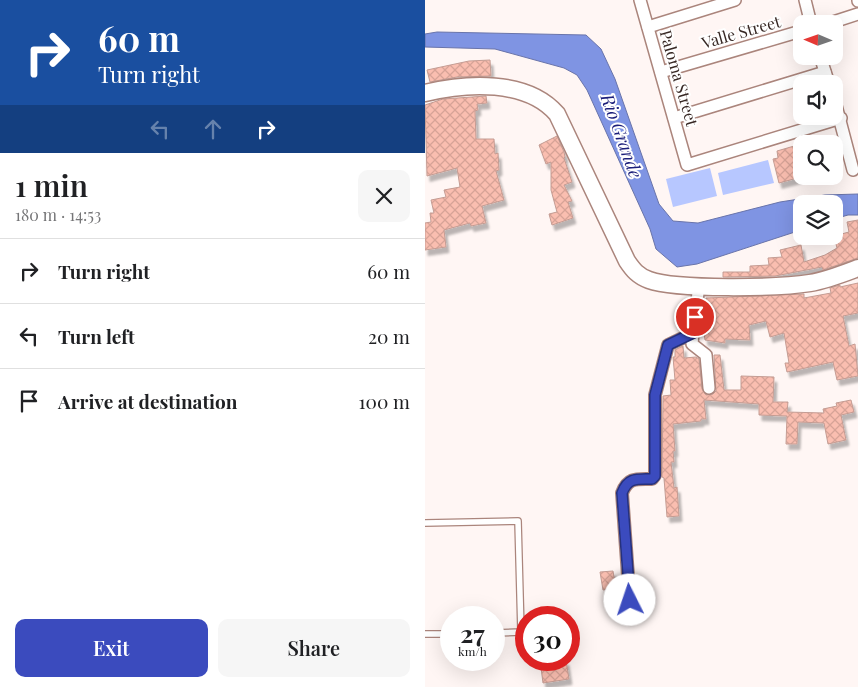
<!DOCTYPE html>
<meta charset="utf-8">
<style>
:root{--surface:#fff;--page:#f6f6f6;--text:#202124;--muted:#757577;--line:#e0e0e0;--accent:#3b4bbe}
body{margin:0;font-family:"Playfair Display",serif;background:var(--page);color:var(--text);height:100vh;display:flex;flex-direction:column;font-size:19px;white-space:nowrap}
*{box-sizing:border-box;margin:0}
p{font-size:16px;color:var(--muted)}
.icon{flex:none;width:28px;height:28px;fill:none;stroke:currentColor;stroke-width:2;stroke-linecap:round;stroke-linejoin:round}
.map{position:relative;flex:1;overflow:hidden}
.sheet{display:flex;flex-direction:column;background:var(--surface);width:425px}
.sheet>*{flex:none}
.guide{background:#1a4fa0;color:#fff;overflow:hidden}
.needle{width:32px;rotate:272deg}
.tools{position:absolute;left:368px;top:15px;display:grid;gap:10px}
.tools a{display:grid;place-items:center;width:50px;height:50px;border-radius:10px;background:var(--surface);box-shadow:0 5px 20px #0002;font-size:25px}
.speed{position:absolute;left:15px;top:606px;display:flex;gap:10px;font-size:25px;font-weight:700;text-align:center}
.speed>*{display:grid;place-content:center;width:65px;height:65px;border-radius:50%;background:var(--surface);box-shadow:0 5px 20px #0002;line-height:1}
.speed small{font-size:12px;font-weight:400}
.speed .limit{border:8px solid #d22;background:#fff;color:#111}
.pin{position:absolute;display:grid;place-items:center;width:42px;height:42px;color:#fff;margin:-21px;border:2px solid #fff;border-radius:50%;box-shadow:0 1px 5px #0007}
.me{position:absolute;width:55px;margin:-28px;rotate:356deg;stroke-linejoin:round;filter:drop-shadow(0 0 4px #0008)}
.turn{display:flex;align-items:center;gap:18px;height:105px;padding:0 15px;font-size:22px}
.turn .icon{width:65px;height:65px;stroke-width:2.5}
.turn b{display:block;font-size:35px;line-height:42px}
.lanes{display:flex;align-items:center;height:48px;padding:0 15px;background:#0003;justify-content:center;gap:25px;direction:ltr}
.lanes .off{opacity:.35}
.round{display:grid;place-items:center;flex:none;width:52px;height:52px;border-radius:10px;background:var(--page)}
.overview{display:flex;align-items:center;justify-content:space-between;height:85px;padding:0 15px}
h1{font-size:30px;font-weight:600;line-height:38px}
.primary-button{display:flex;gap:10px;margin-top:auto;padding:10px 15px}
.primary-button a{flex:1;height:58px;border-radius:10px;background:var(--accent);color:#fff;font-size:20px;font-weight:600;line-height:58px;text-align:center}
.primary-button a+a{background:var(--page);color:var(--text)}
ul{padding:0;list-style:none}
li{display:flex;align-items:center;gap:15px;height:65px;padding:0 15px;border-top:1px solid var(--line)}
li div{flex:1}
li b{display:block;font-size:19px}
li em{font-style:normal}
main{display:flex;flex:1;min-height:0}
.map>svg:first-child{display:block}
</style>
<main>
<section class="sheet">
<div class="guide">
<div class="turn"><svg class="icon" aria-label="right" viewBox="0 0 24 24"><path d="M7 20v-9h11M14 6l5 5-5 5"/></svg><div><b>60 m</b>Turn right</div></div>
<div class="lanes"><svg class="icon off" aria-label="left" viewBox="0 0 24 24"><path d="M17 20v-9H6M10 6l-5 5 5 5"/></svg><svg class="icon off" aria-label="ahead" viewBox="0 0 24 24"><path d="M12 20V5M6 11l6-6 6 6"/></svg><svg class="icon" aria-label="right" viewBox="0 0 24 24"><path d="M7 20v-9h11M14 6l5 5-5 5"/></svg></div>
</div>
<div class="overview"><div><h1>1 min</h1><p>180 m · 14:53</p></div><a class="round"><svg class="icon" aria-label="close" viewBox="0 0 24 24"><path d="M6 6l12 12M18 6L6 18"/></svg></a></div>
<ul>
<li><svg class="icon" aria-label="right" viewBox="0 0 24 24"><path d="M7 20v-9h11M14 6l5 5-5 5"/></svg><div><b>Turn right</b></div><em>60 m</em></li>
<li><svg class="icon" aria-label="left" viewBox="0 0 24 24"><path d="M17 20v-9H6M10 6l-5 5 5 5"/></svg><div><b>Turn left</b></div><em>20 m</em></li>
<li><svg class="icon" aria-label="arrive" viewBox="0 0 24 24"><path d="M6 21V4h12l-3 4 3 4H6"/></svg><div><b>Arrive at destination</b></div><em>100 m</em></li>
</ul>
<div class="primary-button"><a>Exit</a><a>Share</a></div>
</section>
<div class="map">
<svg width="433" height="687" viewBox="0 0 433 687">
<defs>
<pattern id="building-cross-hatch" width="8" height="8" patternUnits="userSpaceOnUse" patternTransform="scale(1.25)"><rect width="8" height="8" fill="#fabeb0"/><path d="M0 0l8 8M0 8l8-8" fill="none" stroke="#d7a397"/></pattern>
<filter id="shadow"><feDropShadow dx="3" dy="5.5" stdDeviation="1" flood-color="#0004"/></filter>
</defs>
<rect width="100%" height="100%" fill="#fff6f4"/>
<g fill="#b7c7ff">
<path d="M343 160 349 183 298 195 293 173Z"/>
<path d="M285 168 292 196 248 207 241 179Z"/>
</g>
<path fill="#7f94e3" stroke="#6974aa" d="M12 32 161 35 176 49 190 79 234 204 248 221 273 223 355 202 400 195 433 194V215H423L409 219V204H376V230L272 264 252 267 231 249 225 229 162 90 152 75 139 68 70 49 0 47V34Z"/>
<g fill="url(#building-cross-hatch)" stroke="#c49c93" filter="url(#shadow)">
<path d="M65 60 66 76 32 77 5 82 2 70 44 61Z"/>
<path d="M61 96 62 103 52 104 53 110 50 111 51 139H69L70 154 73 153 74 170 71 171 79 200 57 206 61 223 46 226 45 223 19 230 21 247 0 250V223L6 222 5 213H9L6 200 21 197 19 190 35 187 32 168 2 176 0 105 18 99Z"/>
<path d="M132 136 139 152 140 157 139 158 147 182 139 185 147 201 143 202 148 218 127 225 124 214 132 212 126 190V162L121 164 114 145Z"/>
<path d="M376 144V177L354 183 348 159 353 158 352 151Z"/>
<path d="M433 220V258L398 270 397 267 350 276 298 277V272H325V266L344 265 343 258 357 257 355 250 376 245 379 262 400 255 412 248 409 236 424 232 422 222Z"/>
<path d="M433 283V313L418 316 424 346 430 344 433 376 412 380 408 362 362 372 360 363H364L359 333 345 337 341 321 324 325 325 340 300 339V343L280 340 278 326 279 317H281V298L379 294V298L406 293 405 288 415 285V287Z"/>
<path d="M258 346 259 358 271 357 274 359 277 389 281 395 288 394 291 391 289 355H295L299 390H316V376L349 377 348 402H363L362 412 399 413 398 409 412 406 411 403 426 400 429 412 416 415 421 440 403 444 399 423 373 422 372 444H361L362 416 334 415V404L279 400 281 419H276V421L248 424 250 451H248L249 462H246L249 488 252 487 254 516 242 517 239 478 237 477 238 396 246 395 245 380H250L248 357H250V350Z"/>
<path d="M188 571 191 588 178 590 175 572Z"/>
<path d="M115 660H141L144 679 118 683Z"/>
</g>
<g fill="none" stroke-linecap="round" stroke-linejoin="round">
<defs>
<g id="lane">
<path d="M0 523 93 521 96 632 69 633"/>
<path d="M0 634H26"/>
</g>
<g id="street">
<path d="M215 0 262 165 416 118"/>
<path d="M380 0 386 24"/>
<path d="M433 0V1"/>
<path d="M402 24 433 14"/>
<path d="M223 27 310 0"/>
<path d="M395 56 404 84"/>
<path d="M236 72 376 31"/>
<path d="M409 98 428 170"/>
<path d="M249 118 400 72"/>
<path d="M268 333 267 344 281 355 284 388"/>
<path d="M206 617 197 493C203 477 212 479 227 479L230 475V395L243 345 268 333 274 285"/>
</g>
<path id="secondary" d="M0 93C41 83 102 79 132 114L202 261C208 270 213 276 224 280 251 290 355 288 385 283 402 280 417 274 433 268"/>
</defs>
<use href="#lane" stroke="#ab857c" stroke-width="8"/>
<use href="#street" stroke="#ab857c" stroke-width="14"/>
<use href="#secondary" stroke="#ab857c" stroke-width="19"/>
<use href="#lane" stroke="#fff" stroke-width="5.5"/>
<use href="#street" stroke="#fff" stroke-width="11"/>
<use href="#secondary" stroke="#fff" stroke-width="16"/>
</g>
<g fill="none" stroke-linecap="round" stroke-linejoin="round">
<defs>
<path id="route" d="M205 600 197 493C203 477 212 479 227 479L230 476V395L243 345 268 333 270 317"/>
</defs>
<use href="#route" stroke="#26317c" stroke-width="12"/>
<use href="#route" stroke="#3b4bbe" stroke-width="9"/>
</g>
<g text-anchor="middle" stroke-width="4" stroke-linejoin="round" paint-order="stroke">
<g font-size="16" fill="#372824" stroke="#fff">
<text transform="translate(316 32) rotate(-16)" y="6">Valle Street</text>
<text transform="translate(254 78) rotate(74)" y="6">Paloma Street</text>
</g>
<g font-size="18" font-style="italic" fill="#1b1e7a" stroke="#fff">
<text transform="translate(196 136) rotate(70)" y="6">Rio Grande</text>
</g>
</g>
</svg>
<div class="tools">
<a><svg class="needle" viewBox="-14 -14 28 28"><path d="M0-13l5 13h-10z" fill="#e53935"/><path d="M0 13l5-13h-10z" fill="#757577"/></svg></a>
<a><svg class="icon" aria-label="sound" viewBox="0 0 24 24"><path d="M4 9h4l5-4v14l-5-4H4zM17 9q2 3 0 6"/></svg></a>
<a><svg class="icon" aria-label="search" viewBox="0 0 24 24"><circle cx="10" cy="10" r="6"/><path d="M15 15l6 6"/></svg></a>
<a><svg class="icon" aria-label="layers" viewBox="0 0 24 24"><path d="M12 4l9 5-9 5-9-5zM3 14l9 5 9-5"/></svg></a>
</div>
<div class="speed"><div>27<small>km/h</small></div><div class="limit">30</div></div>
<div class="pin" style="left:270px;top:317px;background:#d93025"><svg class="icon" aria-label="arrive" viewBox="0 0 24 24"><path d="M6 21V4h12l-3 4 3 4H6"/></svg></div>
<svg class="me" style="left:205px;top:600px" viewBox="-20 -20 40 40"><circle r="19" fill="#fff"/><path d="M0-13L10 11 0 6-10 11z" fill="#3b4bbe"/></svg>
</div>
</main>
